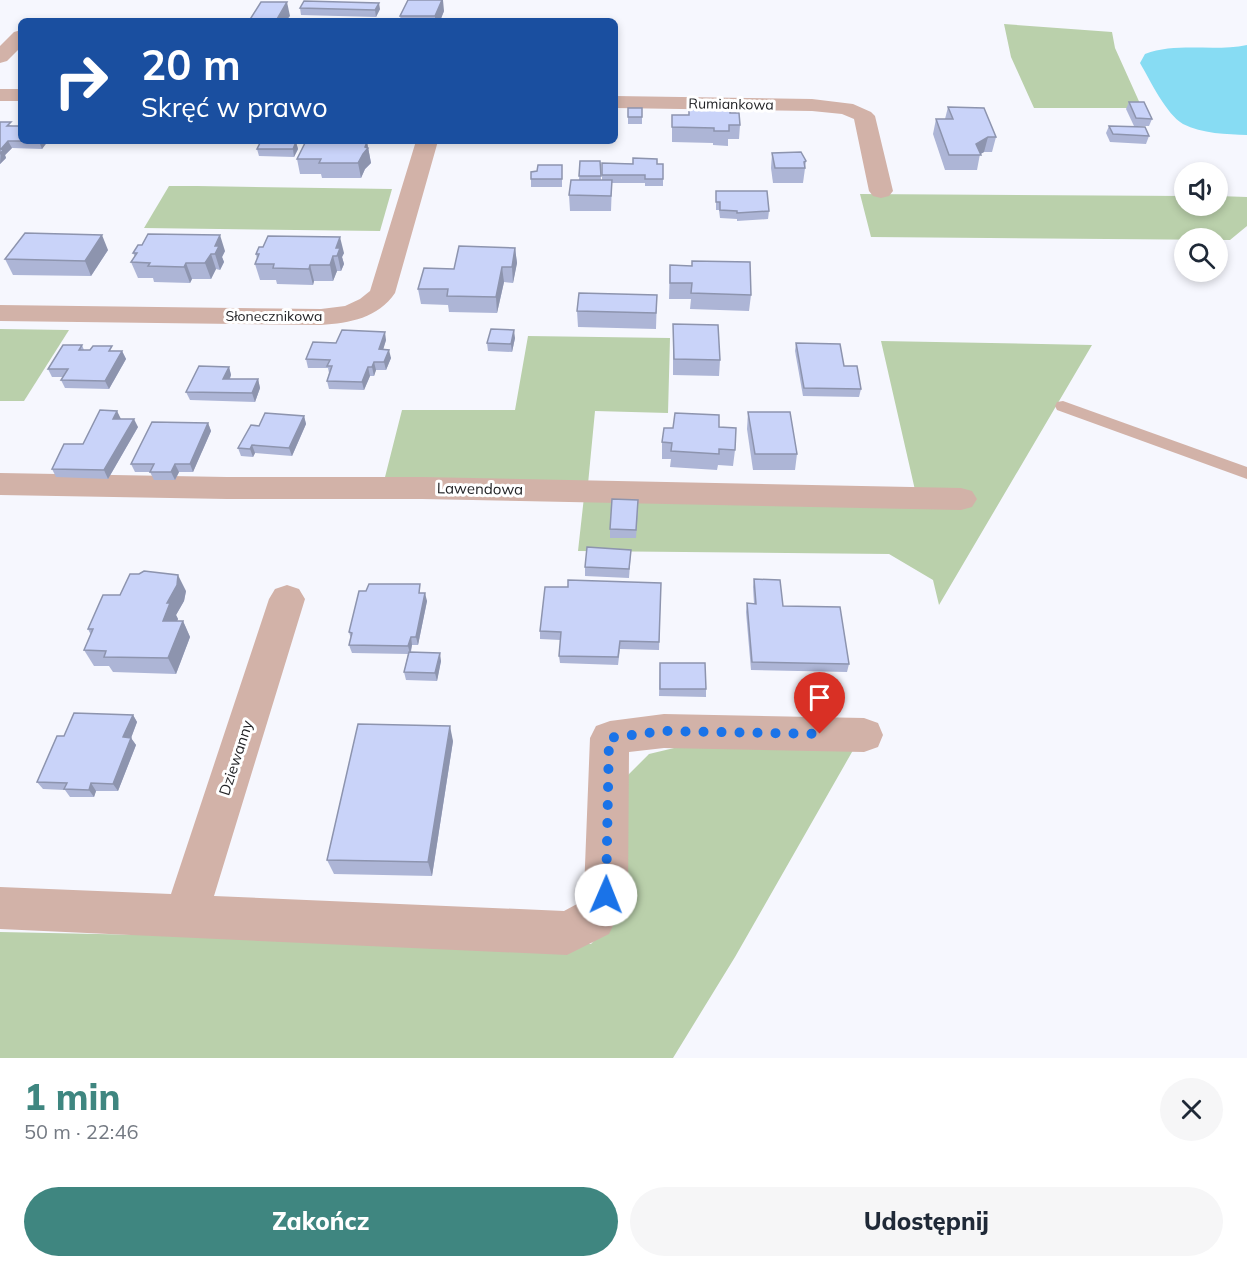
<!DOCTYPE html>
<html lang="pl">
<meta charset="utf-8">
<style>
:root{--surface:#fff;--page:#f6f6f7;--text:#1f2937;--muted:#747a83;--accent:#3f8680}
body{margin:0;font-family:Mulish,sans-serif;background:var(--page);color:var(--text);height:100vh;display:flex;flex-direction:column;font-size:22px;white-space:nowrap}
*{box-sizing:border-box;margin:0}
p{font-size:20px;color:var(--muted)}
.icon{flex:none;width:33px;height:33px;fill:none;stroke:currentColor;stroke-width:2;stroke-linecap:round;stroke-linejoin:round}
.map{position:relative;height:1058px;overflow:hidden}
.sheet{display:flex;flex-direction:column;background:var(--surface);flex:1}
.sheet>*{flex:none}
.hud{position:absolute;left:18px;top:18px;width:600px;height:126px;border-radius:9px;box-shadow:0 3px 9px #0003;background:#1a4fa0;color:#fff;overflow:hidden}
.tools{position:absolute;left:1174px;top:162px;display:grid;gap:12px}
.tools a{display:grid;place-items:center;width:54px;height:54px;border-radius:50%;background:var(--surface);box-shadow:0 3px 9px #0003;font-size:30px}
.pin{position:absolute;display:grid;place-items:center;width:51px;height:51px;color:#fff;margin:-62px -26px;border-radius:50% 50% 50% 0;rotate:-45deg;box-shadow:0 0 6px #0007}
.pin .icon{rotate:45deg}
.me{position:absolute;width:66px;margin:-33px;rotate:1deg;stroke-linejoin:round;filter:drop-shadow(0 0 4px #0008)}
.turn{display:flex;align-items:center;gap:21px;height:126px;padding:0 24px;font-size:27px}
.turn .icon{width:78px;height:78px;stroke-width:2.5}
.turn b{display:block;font-size:42px;line-height:51px}
.round{display:grid;place-items:center;flex:none;width:63px;height:63px;border-radius:32px;background:var(--page)}
.overview{display:flex;align-items:center;justify-content:space-between;height:102px;padding:0 24px}
h1{font-size:36px;font-weight:800;line-height:45px;color:var(--accent)}
.action{display:flex;gap:12px;margin-top:auto;padding:12px 24px}
.action a{flex:1;height:69px;border-radius:36px;background:var(--accent);color:#fff;font-size:24px;font-weight:800;line-height:69px;text-align:center}
.action a+a{background:var(--page);color:var(--text)}
.map>svg:first-child{display:block}
</style>
<div class="map">
<svg width="1247" height="1058" viewBox="0 0 1247 1058">
<rect width="100%" height="100%" fill="#f6f7fe"/>
<g fill="#bad0ab">
<path d="M1004 24 1112 32 1115 48 1142 108H1034L1011 57Z"/>
<path d="M169 186H197L392 189 380 231 144 228Z"/>
<path d="M860 194 1185 196V206H1218V196L1247 197V226L1230 240 871 237Z"/>
<path d="M0 329 69 330 24 401H0Z"/>
<path d="M528 336 670 338 668 413 595 411 588 484 384 481 402 410H515Z"/>
<path d="M881 341 1092 345 939 605 933 580 889 554 578 551 584 497 915 490Z"/>
<path d="M695 743 856 745 735 957 673 1058H0V932L591 944 623 909 627 776 649 754Z"/>
</g>
<path fill="#87dcf3" d="M1247 45V135C1227 134 1202 134 1183 124 1166 114 1150 80 1140 63L1145 54C1177 42 1214 52 1247 45Z"/>
<g fill="none" stroke-linecap="round" stroke-linejoin="round">
<path fill="#d2b2a8" fill-rule="evenodd" d="M1063 401 1247 467V479L1057 410 1055 406 1057 402Z"/>
<g fill="#d2b2a8" fill-rule="evenodd">
<path d="M21 30V47L7 61 0 63V46L14 32Z"/>
<rect x="0" y="89" width="21" height="12"/>
<path d="M615 96 812 99 853 104 871 112 875 116 893 191 889 196 881 198 873 196 869 191 854 119 842 114 812 111 615 108Z"/>
<path d="M416 141H438L395 293C378 318 350 323 321 325L0 321V305L321 309 345 306 360 299 370 291Z"/>
<path d="M0 473 227 477H422L961 488 972 491 977 499 972 507 961 510 422 499H227L0 495Z"/>
<path d="M287 585 299 589 305 599 214 896 564 911 577 904 584 891 590 738 596 726 610 721 664 714 864 718 878 723 883 735 878 747 864 752 664 748 629 752 628 895 609 934 567 955 0 929V887L171 894 269 599 275 589Z"/>
</g>
</g>
<g fill="#adb5d6">
<path d="M300 8 380 9 376 17 301 15Z"/>
<path d="M444 11 440 21H401L400 16Z"/>
<path d="M1129 102 1152 119 1149 126H1134L1126 109Z"/>
<path d="M948 107 996 137 992 152H984L980 154 977 170H945L933 134 936 119H945Z"/>
<path d="M642 108V124H628V117Z"/>
<path d="M730 113 740 125 739 139H728V146L713 145V143L672 142V115H689Z"/>
<path d="M0 122 13 126 21 141H48L42 149 12 148 5 155 6 158 0 164Z"/>
<path d="M1109 126 1149 136 1146 144 1110 142 1106 133Z"/>
<path d="M187 141H226L224 144H187Z"/>
<rect x="475" y="141" width="55" height="2"/>
<path d="M296 142 298 149 294 157 259 156 257 149Z"/>
<path d="M367 142 371 163 365 169 361 178H322L321 174H300L297 159Z"/>
<path d="M772 153 806 161 803 183H773L771 168Z"/>
<path d="M580 161H600L601 180H602V163L657 164 663 179V186H645V183H612L611 211H570L569 195 579 180Z"/>
<path d="M562 165V187H531V179L537 171Z"/>
<path d="M716 191 769 211 768 219 737 221V219L720 218 719 210H716Z"/>
<path d="M515 248 517 263 513 283 504 282 497 313 449 312 448 305 421 304 418 289 454 269Z"/>
<path d="M108 250 91 276 13 275 5 259Z"/>
<path d="M225 251 222 257 224 262 220 270 216 269 211 279H192L190 283 154 282 153 278H138L131 262 135 257 133 253Z"/>
<path d="M344 253 342 257 344 264 341 271H337L333 281H314L313 285 277 284 276 280H260L255 264 257 259 256 254Z"/>
<path d="M670 265 751 295 749 311 690 309 691 299H669Z"/>
<path d="M657 295 656 329 578 327 577 311Z"/>
<path d="M673 324 720 360 719 376 673 375Z"/>
<path d="M515 338 512 352 488 351 487 343Z"/>
<path d="M386 340 383 349 391 358 386 370H376L374 376H370L364 390 329 389 327 381 329 373 328 368H308L306 359 336 343Z"/>
<path d="M796 343 844 366 861 389 859 397 803 396 795 351Z"/>
<path d="M82 345 84 350 122 351 126 359 109 389 65 388 61 380 63 377H52L48 369Z"/>
<path d="M229 367 231 375 230 379H258L260 388 255 402 190 400 186 392Z"/>
<path d="M117 411 120 419 138 427 108 479 56 477 52 469 83 444Z"/>
<path d="M748 412 797 454 795 470H753L747 429Z"/>
<path d="M304 416 306 424 292 456 255 453 253 457 241 456 238 448 259 426Z"/>
<path d="M208 423 211 431 193 472H179L175 480H154L150 472H135L131 464Z"/>
<path d="M719 427 735 450 733 466 718 465 717 470 670 467 671 459H662V442L673 428Z"/>
<path d="M638 509 636 538H610V529Z"/>
<path d="M631 550 629 578 585 576V567Z"/>
<path d="M754 579 783 606 849 664 847 672 751 670 746 612 747 603 754 604 753 587Z"/>
<path d="M661 583 659 650 620 649 618 665 560 663 559 656 561 640 540 639V631L568 587Z"/>
<path d="M186 591 184 601 176 615 178 619 177 621H183L190 637 176 674 113 672 109 666H94L84 650 91 635 88 629Z"/>
<path d="M422 593 427 601 418 645H412L411 652 441 661 437 681 406 680 404 672 408 654 352 653 349 645 351 639 349 632Z"/>
<path d="M660 663 706 689V697L659 696Z"/>
<path d="M133 715 137 722 131 738 136 745 118 791H96L94 797H70L65 790 43 789 37 782 64 736Z"/>
<path d="M453 741 432 876 334 874 327 860Z"/>
</g>
<g fill="#8d94ae">
<path d="M442 0H443L444 11 440 21H435V16Z"/>
<path d="M287 2 290 16 286 21H276Z"/>
<path d="M379 3 380 9 376 17 375 10Z"/>
<path d="M988 137 984 152 979 155 976 144Z"/>
<path d="M8 141 12 148 5 155 6 158 0 164 1 149Z"/>
<path d="M39 141H48L42 149Z"/>
<path d="M296 142 298 149 294 157 293 149Z"/>
<path d="M367 142 371 163 365 169 361 178 358 163Z"/>
<path d="M102 235 108 250 91 276 85 261Z"/>
<path d="M220 235 225 251 222 257 224 262 220 270 215 254V246Z"/>
<path d="M340 237 344 253 342 257 344 264 341 271 336 248Z"/>
<path d="M515 248 517 263 513 283 512 267Z"/>
<path d="M211 254 216 269 211 279 205 263Z"/>
<path d="M333 256 337 271 333 281 330 265Z"/>
<path d="M186 263 192 279 190 283 184 267Z"/>
<path d="M310 265 314 281 313 285 309 269Z"/>
<path d="M502 267 504 282 497 313 496 297Z"/>
<path d="M514 330 515 338 512 352 511 344Z"/>
<path d="M385 332 386 340 381 357 379 349Z"/>
<path d="M389 350 391 358 386 370 384 362Z"/>
<path d="M122 351 126 359 109 389 105 381Z"/>
<path d="M374 362 376 370 374 376 372 367Z"/>
<path d="M229 367 231 375 226 387 223 379Z"/>
<path d="M368 367 370 376 364 390 362 382Z"/>
<path d="M258 379 260 388 255 402 252 393Z"/>
<path d="M117 411 121 419H113Z"/>
<path d="M304 416 306 424 292 456 289 448Z"/>
<path d="M134 419 138 427 108 479 104 470Z"/>
<path d="M208 423 211 431 193 472 190 464Z"/>
<path d="M252 445 255 453 253 457 250 449Z"/>
<path d="M175 464 179 472 175 480 171 472Z"/>
<path d="M178 575 186 591 184 601 176 615 178 619 171 636 163 621 167 603Z"/>
<path d="M425 593 427 601 418 645 416 637Z"/>
<path d="M183 621 190 637 176 674 168 658Z"/>
<path d="M411 637 412 645 410 654 408 646Z"/>
<path d="M440 653 441 661 437 681 435 673Z"/>
<path d="M133 715 137 722 131 738 136 745 118 791 113 784 123 737Z"/>
<path d="M450 726 453 741 432 876 428 862Z"/>
<path d="M91 783 96 791 94 797 89 790Z"/>
</g>
<g fill="#c9d3f9" stroke="#8d94ae" stroke-width="1.5">
<path d="M408 0H442L435 16H400Z"/>
<path d="M304 1 379 3 375 10 300 8Z"/>
<path d="M261 2H287L276 21H249Z"/>
<path d="M1129 102H1144L1152 119 1136 118Z"/>
<path d="M948 107 984 108 996 137H988L976 144 981 155H949L936 119H953Z"/>
<rect x="628" y="108" width="14" height="9"/>
<path d="M689 109 730 110V113H739L740 125H729V131H714V128L672 127V115H689Z"/>
<path d="M0 122H11L7 126H21V141H8L1 149 3 150 0 154Z"/>
<path d="M1109 126 1145 127 1149 136 1113 134Z"/>
<path d="M261 141 296 142 293 149H257Z"/>
<path d="M306 141 367 142 365 147 368 148 363 154 358 163H319L321 159H297Z"/>
<path d="M801 152 806 161 804 162 805 168H775L772 153Z"/>
<path d="M633 158 657 159V164H663V179H645V175H602V163L633 164Z"/>
<path d="M580 161H600L601 176H579Z"/>
<path d="M538 165H562V179H531V172L537 171Z"/>
<path d="M571 180H612L611 196 569 195Z"/>
<path d="M716 191H767L769 211 737 213V211L720 210V202H716Z"/>
<path d="M25 233 102 235 85 261 5 259Z"/>
<path d="M148 234 220 235 215 246H219L215 254H211L205 263H186L184 267 148 266 150 263 131 262 137 253H133L138 245H142Z"/>
<path d="M268 236 340 237 336 248H340L337 256H333L330 265H310L309 269 273 268 274 264H255L259 254H256L259 247H263Z"/>
<path d="M459 246 515 248 512 267H502L496 297 447 296 448 289H418L424 268 454 269Z"/>
<path d="M692 261 750 262 751 295 691 293 692 283H670V265L692 266Z"/>
<path d="M579 293 657 295 656 313 577 311Z"/>
<path d="M673 324 718 325 720 360 674 359Z"/>
<path d="M491 329 514 330 511 344 487 343Z"/>
<path d="M342 330 385 332 379 349 389 350 384 362H374L372 367H368L362 382 327 381 332 366H327L330 360 306 359 313 342 336 343Z"/>
<path d="M796 343 840 344 844 366H857L861 389 804 388Z"/>
<path d="M63 345H82L79 350H90L93 346H112L109 351H122L105 381 61 380 68 369H48Z"/>
<path d="M199 366 229 367 223 379H258L252 393 186 392Z"/>
<path d="M100 410 117 411 113 419H134L104 470 52 469 64 444H83Z"/>
<path d="M748 412H790L797 454H755Z"/>
<path d="M265 413 304 416 289 448 252 445 250 449 238 448 251 425 259 426Z"/>
<path d="M675 413 719 415V427L736 428 735 450 719 449V454L671 451 672 443 662 442 664 428H673Z"/>
<path d="M152 422 208 423 190 464H175L171 472H150L154 464H131Z"/>
<path d="M612 499 638 500 636 530 610 529Z"/>
<path d="M587 547 631 550 629 569 585 567Z"/>
<path d="M144 571 178 575 177 585 167 603H170L163 621H183L168 658 104 657 106 651 84 650 93 629H88L103 595H120L130 574H139Z"/>
<path d="M754 579 780 580 783 606 840 607 849 664 752 662 747 603 756 604Z"/>
<path d="M568 580 661 583 659 642 620 641 618 657 559 656 561 632 540 631 545 587H568Z"/>
<path d="M369 584H420L419 593H425L416 637H411L408 646 349 645 352 633 349 632 359 591H366Z"/>
<path d="M409 652 440 653 435 673 404 672Z"/>
<path d="M660 663H705L706 689H660Z"/>
<path d="M74 713 133 715 123 737 131 738 113 784 91 783 89 790 64 789 67 783 37 782 57 736H64Z"/>
<path d="M358 724 450 726 428 862 327 860Z"/>
</g>
<g fill="none" stroke-linecap="round" stroke-linejoin="round">
<path stroke="#1a73e8" stroke-width="10" stroke-dasharray="0 18" d="M606 895 609 738 664 731 820 734"/>
</g>
<g text-anchor="middle" stroke-width="6" stroke-linejoin="round" paint-order="stroke">
<g font-size="14" fill="#212225" stroke="#fff">
<text transform="translate(731 104) rotate(1)" y="5">Rumiankowa</text>
<text x="274" y="321">Słonecznikowa</text>
</g>
<g font-size="15" fill="#212225" stroke="#fff">
<text transform="translate(480 489) rotate(1)" y="5">Lawendowa</text>
<text transform="translate(236 758) rotate(-72)" y="5">Dziewanny</text>
</g>
</g>
</svg>
<div class="tools">
<a><svg class="icon" aria-label="sound" viewBox="0 0 24 24"><path d="M4 9h4l5-4v14l-5-4H4zM17 9q2 3 0 6"/></svg></a>
<a><svg class="icon" aria-label="search" viewBox="0 0 24 24"><circle cx="10" cy="10" r="6"/><path d="M15 15l6 6"/></svg></a>
</div>
<div class="pin" style="left:820px;top:734px;background:#d93025"><svg class="icon" aria-label="arrive" viewBox="0 0 24 24"><path d="M6 21V4h12l-3 4 3 4H6"/></svg></div>
<svg class="me" style="left:606px;top:895px" viewBox="-20 -20 40 40"><circle r="19" fill="#fff"/><path d="M0-13L10 11 0 6-10 11z" fill="#1a73e8"/></svg>
<div class="hud">
<div class="turn"><svg class="icon" aria-label="right" viewBox="0 0 24 24"><path d="M7 20v-9h11M14 6l5 5-5 5"/></svg><div><b>20 m</b>Skręć w prawo</div></div>
</div>
</div>
<section class="sheet">
<div class="overview"><div><h1>1 min</h1><p>50 m · 22:46</p></div><a class="round"><svg class="icon" aria-label="close" viewBox="0 0 24 24"><path d="M6 6l12 12M18 6L6 18"/></svg></a></div>
<div class="action"><a>Zakończ</a><a>Udostępnij</a></div>
</section>
